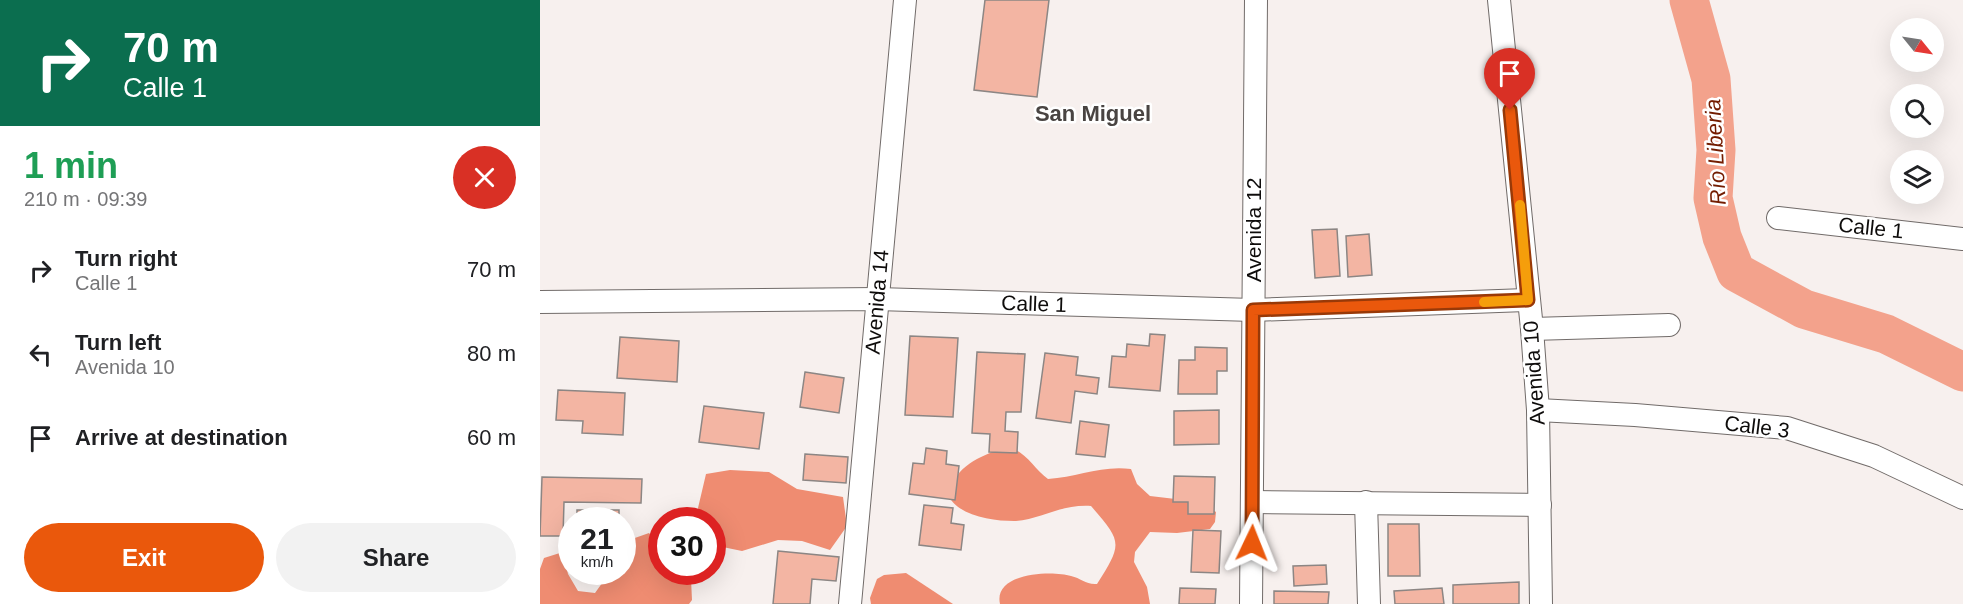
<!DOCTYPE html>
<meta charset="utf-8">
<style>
:root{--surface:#fff;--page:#f2f2f2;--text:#202124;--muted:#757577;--accent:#ea580c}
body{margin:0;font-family:Arial,sans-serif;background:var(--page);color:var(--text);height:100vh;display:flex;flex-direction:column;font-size:22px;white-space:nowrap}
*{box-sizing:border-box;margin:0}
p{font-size:20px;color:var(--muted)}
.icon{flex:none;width:33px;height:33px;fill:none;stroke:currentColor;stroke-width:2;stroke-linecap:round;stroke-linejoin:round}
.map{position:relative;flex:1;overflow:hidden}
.details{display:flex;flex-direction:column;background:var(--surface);width:540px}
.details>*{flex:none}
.guide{background:#0b6e4f;color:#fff;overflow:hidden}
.needle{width:39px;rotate:120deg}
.fabs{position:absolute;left:1350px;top:18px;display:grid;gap:12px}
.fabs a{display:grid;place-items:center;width:54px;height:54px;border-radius:50%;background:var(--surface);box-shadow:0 6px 24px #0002;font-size:30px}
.speed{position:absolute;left:18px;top:507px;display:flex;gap:12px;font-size:30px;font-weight:700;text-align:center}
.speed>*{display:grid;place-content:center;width:78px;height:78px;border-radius:50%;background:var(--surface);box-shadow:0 6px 24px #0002;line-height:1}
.speed small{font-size:15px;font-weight:400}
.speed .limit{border:9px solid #d22;background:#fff;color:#111}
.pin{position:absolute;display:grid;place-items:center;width:51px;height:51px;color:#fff;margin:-62px -26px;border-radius:50% 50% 50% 0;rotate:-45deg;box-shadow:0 0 6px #0007}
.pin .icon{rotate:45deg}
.me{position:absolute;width:66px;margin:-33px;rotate:2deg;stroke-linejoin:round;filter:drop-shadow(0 0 4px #0008)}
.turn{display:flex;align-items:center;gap:21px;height:126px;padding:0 24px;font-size:27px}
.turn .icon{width:78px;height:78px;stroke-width:2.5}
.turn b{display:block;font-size:42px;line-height:51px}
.round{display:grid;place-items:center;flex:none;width:63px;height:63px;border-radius:32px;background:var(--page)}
.head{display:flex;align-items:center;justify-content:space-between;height:102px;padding:0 24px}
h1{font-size:36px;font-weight:700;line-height:45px;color:#1e9e55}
.primary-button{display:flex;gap:12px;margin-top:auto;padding:12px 24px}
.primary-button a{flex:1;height:69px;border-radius:36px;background:var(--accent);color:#fff;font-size:24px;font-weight:700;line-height:69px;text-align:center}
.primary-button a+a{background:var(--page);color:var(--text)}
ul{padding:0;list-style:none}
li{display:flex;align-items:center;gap:18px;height:84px;padding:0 24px}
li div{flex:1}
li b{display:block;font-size:22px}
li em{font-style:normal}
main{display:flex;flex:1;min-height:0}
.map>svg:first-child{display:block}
</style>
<main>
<section class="details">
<div class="guide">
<div class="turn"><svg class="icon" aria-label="right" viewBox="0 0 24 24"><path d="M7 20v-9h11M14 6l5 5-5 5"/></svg><div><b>70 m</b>Calle 1</div></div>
</div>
<div class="head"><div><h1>1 min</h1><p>210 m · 09:39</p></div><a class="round" style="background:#d93025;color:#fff"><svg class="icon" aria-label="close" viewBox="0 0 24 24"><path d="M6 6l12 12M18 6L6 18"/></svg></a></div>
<ul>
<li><svg class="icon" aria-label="right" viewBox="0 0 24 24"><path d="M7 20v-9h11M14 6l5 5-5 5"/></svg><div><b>Turn right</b><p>Calle 1</p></div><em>70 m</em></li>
<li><svg class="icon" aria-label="left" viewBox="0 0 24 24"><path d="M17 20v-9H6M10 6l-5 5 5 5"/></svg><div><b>Turn left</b><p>Avenida 10</p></div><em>80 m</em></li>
<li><svg class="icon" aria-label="arrive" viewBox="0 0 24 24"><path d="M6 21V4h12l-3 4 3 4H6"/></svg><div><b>Arrive at destination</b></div><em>60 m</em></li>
</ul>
<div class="primary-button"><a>Exit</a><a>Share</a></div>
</section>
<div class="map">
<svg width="1423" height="604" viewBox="0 0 1423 604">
<rect width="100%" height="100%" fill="#f7f0ee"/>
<g fill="#ef8c71">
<path d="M465 447C484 448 493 468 508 479 537 477 562 465 591 469L597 484 610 496 661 502 676 512 675 522 670 529 637 533 610 532 595 552 594 562 607 587 610 604H460C453 573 511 570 531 576 541 578 546 585 557 584 583 543 582 542 551 506 520 504 500 520 474 521 452 521 418 516 408 495 417 464 438 458 465 447Z"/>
<path d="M190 470 229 472 257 489 303 497 307 526 290 550 262 541 238 540 202 551 173 545 172 520H160L158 508 166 474Z"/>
<path d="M109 533 121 547 122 572H144L151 579 152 600 149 604H0V569L4 558 23 552 28 574 38 591 55 593 70 572H82L83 549 92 539Z"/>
<path d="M366 573 413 604H331L330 598 337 579 344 575Z"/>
</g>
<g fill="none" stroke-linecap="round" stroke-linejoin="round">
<path stroke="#f3a28c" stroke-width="39" d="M1149 0 1171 79 1176 150 1173 198 1182 237 1196 272 1264 309 1346 334 1423 372"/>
</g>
<g fill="#f3b5a3" stroke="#8c8684" stroke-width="1.5">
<path d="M445 0H509L497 97 434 90Z"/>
<path d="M797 229 800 276 775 278 772 230Z"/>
<path d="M829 234 832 275 808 277 806 236Z"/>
<path d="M610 334 625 335 620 391 569 387 572 356 586 357 587 344 609 346Z"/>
<path d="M370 336 418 338 413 417 365 415Z"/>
<path d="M80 337 139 341 137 382 77 378Z"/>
<path d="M655 347 687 348V371H677V394H638L639 360H655Z"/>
<path d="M437 352 485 354 481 412H466L465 431 478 432 477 453 449 452 450 434 432 433Z"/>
<path d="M505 353 538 357 536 375 559 378 557 394 535 391 531 423 496 418Z"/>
<path d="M265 372 304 378 299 413 260 407Z"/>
<path d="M18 390 85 393 83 435 42 433 43 421 16 420Z"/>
<path d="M164 406 224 413 219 449 159 442Z"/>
<path d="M679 410V444L634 445V411Z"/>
<path d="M540 421 569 425 565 457 536 454Z"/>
<path d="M386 448 407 451 406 464 419 466 415 500 369 494 373 463 384 464Z"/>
<path d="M265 454 308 457 306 483 263 480Z"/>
<path d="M634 476 675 477 674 514H648V502H633Z"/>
<path d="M2 477 102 479 101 503 24 502 23 536H0Z"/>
<path d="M384 505 413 508 411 523 424 525 421 550 379 545Z"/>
<rect x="37" y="510" width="42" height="10"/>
<path d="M848 524H879L880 576H848Z"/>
<path d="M653 530 681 531 679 573 651 572Z"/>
<path d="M238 551 299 557 296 581 272 579 270 604H233Z"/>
<path d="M786 565 787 584 754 586 753 566Z"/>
<path d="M979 582V604H913V585Z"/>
<path d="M640 588 676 589 675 604H639Z"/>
<path d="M902 588 904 604H855L854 591Z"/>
<path d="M734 591 789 592 788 604H734Z"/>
</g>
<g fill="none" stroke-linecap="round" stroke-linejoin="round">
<defs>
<g id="street">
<path d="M959 0 992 329 998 410 1001 604"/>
<path d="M1238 218 1423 239"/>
<path d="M0 302 337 299 713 310 988 300"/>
<path d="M992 329 1129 325"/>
<path d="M998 410 1095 415 1247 428 1334 456 1423 498"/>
<path d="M713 502 1000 505"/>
<path d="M826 502 829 604"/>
<path d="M310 604 365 0"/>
<path d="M711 604 716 0"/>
</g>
</defs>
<use href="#street" stroke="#716b69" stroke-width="24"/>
<use href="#street" stroke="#fff" stroke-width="22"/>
</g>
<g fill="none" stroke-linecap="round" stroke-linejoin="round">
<defs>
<path id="route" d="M712 543 713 310 988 300 970 110"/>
</defs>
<use href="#route" stroke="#983908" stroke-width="15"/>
<use href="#route" stroke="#ea580c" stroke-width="10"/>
<path stroke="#f59e0b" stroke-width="10" d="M944 302 988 300 980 205"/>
</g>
<g text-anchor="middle" stroke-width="5" stroke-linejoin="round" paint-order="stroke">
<g font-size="21" fill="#0e0c0b" stroke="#fff">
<text transform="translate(1331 228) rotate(6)" y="7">Calle 1</text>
<text transform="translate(714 230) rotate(-90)" y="7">Avenida 12</text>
<text transform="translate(337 302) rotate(-85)" y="7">Avenida 14</text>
<text transform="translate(494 304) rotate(2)" y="7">Calle 1</text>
<text transform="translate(994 373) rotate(-94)" y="7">Avenida 10</text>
<text transform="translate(1217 427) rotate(7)" y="7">Calle 3</text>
</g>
<g font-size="22" font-weight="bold" fill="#494442" stroke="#fff">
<text x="553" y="121">San Miguel</text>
</g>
<g font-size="22" font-style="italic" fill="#731c00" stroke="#fff">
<text transform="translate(1175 152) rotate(-93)" y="8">Río Liberia</text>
</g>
</g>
</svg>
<div class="fabs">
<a><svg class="needle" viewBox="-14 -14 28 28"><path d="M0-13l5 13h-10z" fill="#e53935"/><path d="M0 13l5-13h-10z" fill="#757577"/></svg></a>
<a><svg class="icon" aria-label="search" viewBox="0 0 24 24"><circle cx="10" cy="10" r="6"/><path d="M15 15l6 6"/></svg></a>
<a><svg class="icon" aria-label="layers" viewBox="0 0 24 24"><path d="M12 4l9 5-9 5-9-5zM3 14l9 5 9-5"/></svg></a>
</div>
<div class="speed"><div>21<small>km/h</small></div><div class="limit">30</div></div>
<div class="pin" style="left:970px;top:110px;background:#d93025"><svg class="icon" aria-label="arrive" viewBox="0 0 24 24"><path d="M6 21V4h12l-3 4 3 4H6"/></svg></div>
<svg class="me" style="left:712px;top:543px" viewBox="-20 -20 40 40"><path d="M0-17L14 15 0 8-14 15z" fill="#ea580c" stroke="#fff" stroke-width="4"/></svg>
</div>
</main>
